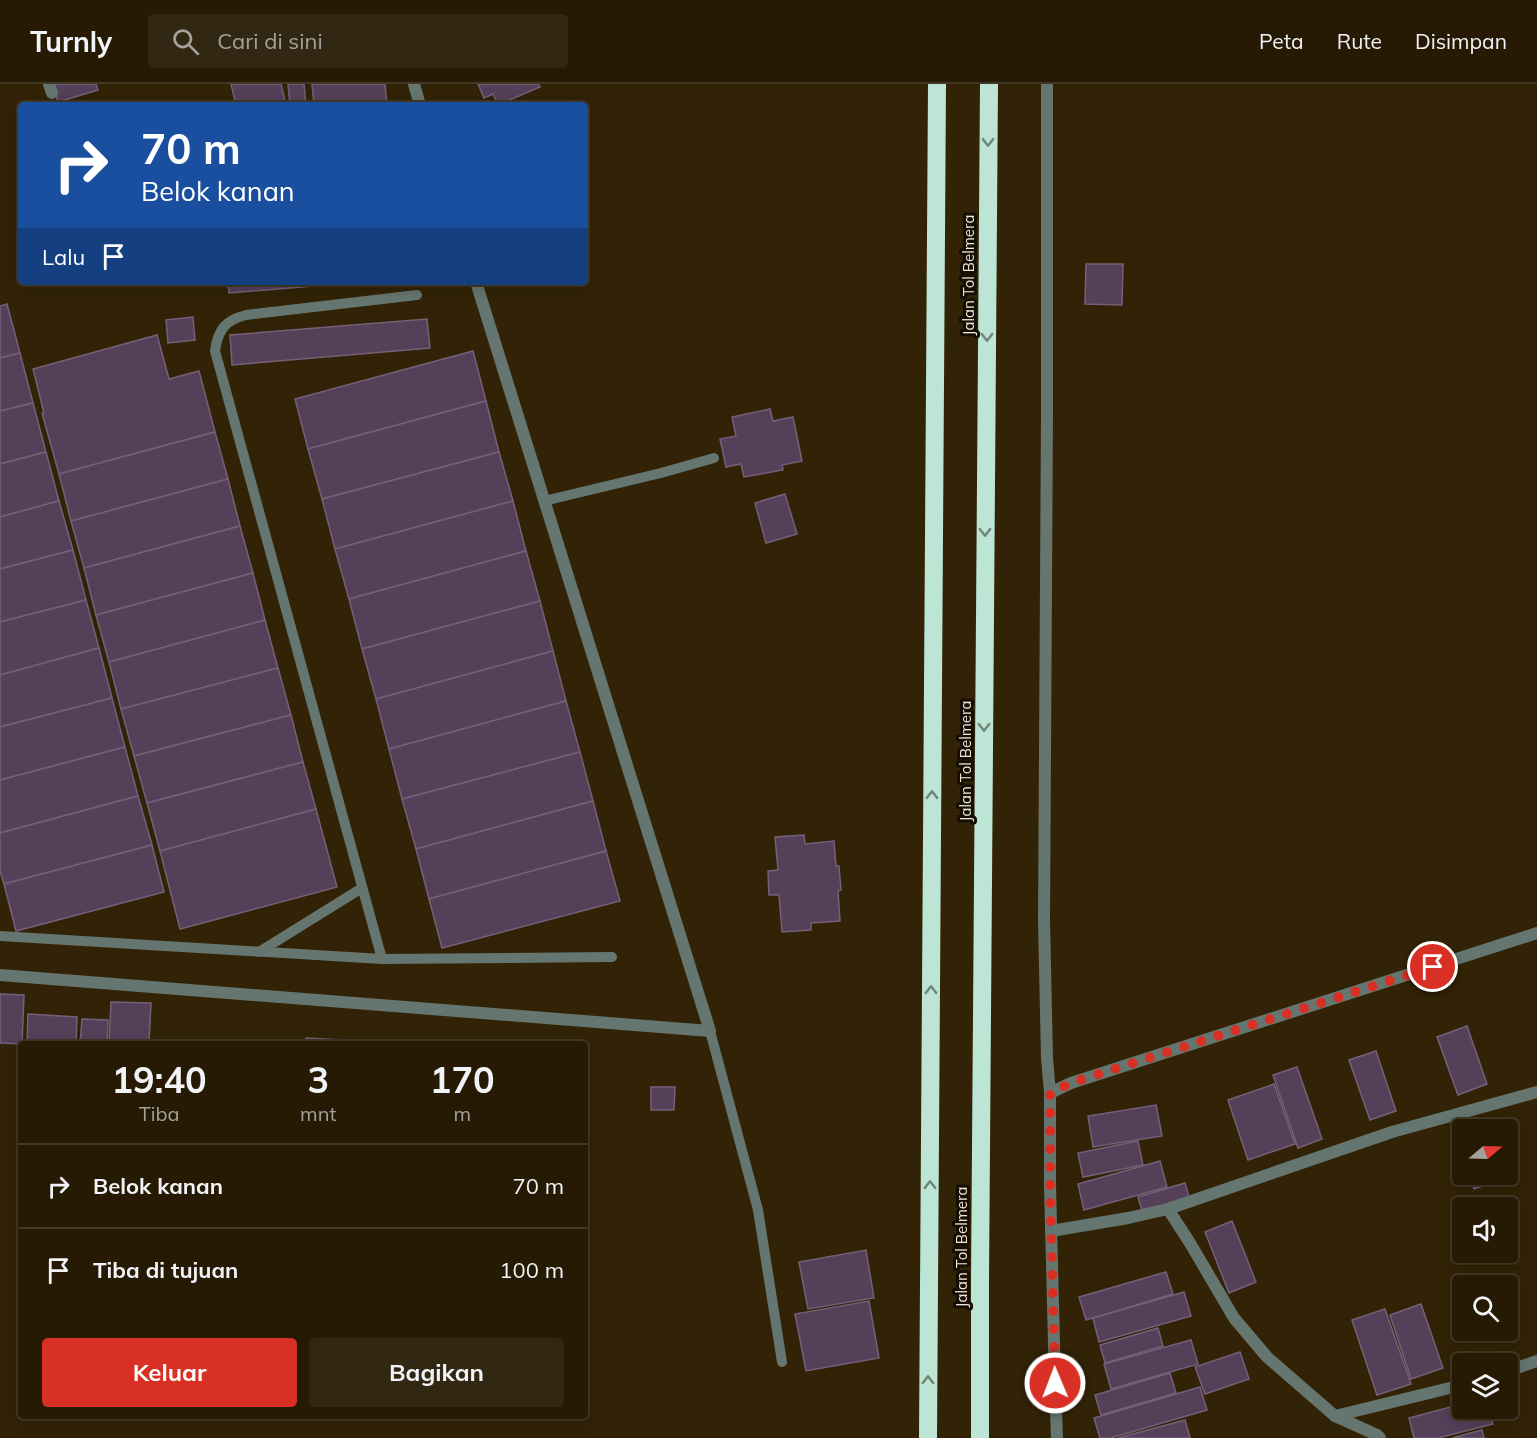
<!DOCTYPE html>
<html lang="id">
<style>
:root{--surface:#261a04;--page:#322713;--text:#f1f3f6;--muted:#a4a19a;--line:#423826;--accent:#d93025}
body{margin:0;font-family:Mulish,sans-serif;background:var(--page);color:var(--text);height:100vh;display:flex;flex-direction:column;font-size:22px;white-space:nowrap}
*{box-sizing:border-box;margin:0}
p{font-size:20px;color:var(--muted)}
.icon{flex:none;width:33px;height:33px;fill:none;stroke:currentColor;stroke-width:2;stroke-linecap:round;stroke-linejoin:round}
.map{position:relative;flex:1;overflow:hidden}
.details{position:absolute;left:18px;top:957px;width:570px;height:378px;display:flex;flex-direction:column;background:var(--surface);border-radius:6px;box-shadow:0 3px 15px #0003,0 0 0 2px var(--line)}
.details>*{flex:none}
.top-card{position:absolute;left:18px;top:18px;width:570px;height:183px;border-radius:6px;box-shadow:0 3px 15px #0003,0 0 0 2px var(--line);background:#1a4fa0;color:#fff;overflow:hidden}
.needle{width:39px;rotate:71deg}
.tools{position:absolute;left:1452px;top:1035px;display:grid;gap:12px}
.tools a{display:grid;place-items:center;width:66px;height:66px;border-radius:6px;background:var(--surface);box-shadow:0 3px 15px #0003,0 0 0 2px var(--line);font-size:30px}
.pin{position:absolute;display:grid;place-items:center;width:51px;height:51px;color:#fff;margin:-26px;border:3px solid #fff;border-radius:50%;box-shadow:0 2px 6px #0007}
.me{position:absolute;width:66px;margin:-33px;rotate:359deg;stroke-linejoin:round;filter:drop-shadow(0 0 4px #0008)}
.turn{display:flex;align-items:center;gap:21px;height:126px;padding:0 24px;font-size:27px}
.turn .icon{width:78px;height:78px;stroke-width:2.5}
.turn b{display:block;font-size:42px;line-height:51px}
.then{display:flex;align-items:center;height:57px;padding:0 24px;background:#0003;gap:12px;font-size:22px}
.eta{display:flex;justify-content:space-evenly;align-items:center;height:102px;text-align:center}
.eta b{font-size:36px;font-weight:700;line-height:42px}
.button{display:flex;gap:12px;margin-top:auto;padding:12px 24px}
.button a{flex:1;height:69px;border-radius:6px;background:var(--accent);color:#fff;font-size:24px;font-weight:700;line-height:69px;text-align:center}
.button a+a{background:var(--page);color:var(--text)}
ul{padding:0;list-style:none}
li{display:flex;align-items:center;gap:18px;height:84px;padding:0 24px;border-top:2px solid var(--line)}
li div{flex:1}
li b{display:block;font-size:22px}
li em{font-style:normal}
header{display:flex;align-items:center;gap:36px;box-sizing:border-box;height:84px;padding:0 30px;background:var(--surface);border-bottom:2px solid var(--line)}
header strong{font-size:28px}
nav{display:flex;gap:33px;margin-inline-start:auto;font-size:21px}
.search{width:420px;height:54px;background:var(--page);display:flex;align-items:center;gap:15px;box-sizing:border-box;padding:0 21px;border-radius:6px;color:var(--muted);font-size:22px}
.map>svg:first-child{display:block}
</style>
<header>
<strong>Turnly</strong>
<div class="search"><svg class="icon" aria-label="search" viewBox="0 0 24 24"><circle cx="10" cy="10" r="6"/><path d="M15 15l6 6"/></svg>Cari di sini</div>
<nav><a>Peta</a><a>Rute</a><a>Disimpan</a></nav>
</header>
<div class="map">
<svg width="1537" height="1354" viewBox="0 0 1537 1354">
<rect width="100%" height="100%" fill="#322306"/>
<g fill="#544059" stroke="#75607a" stroke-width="1.5">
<path d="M53 0H96L98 6 58 18Z"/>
<path d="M231 0H281L286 21H236Z"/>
<path d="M288 0H304L306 21H290Z"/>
<path d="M312 0H385L387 21H314Z"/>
<path d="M478 0H538L540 3 498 21 493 10 484 14Z"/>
<path d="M1086 180H1123L1122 221 1085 220Z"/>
<path d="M228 198H350V199L229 209Z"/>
<path d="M7 220 20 269 0 274V222Z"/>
<path d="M193 233 195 256 168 259 166 236Z"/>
<path d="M427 235 430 264 232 281 230 251Z"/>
<path d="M157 251 169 295 199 287 215 348 59 390 42 329H44L33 285Z"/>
<path d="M473 267 486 317 308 365 295 315Z"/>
<path d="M20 269 33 319 0 327V274Z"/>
<path d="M486 317 499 368 322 415 308 365Z"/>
<path d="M33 319 46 368 0 380V327Z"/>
<path d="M770 325 773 337 793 333 802 377 782 381 783 386 744 393 741 380 726 383 720 355 736 352 732 333Z"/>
<path d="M215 348 228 395 71 437 59 390Z"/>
<path d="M46 368 59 417 0 433V380Z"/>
<path d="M499 368 513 417 335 465 322 415Z"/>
<path d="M228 395 240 442 84 484 71 437Z"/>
<path d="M785 410 797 450 766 459 755 419Z"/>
<path d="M59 417 73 466 0 485V433Z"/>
<path d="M513 417 526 467 349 515 335 465Z"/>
<path d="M240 442 253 489 96 531 84 484Z"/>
<path d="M73 466 86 516 0 538V485Z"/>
<path d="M526 467 540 517 362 565 349 515Z"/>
<path d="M253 489 265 536 109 578 96 531Z"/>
<path d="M86 516 99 564 0 591V538Z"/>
<path d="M540 517 553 567 376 615 362 565Z"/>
<path d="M265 536 278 584 121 625 109 578Z"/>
<path d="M99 564 112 614 0 643V591Z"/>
<path d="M553 567 566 617 389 665 376 615Z"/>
<path d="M278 584 291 631 134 672 121 625Z"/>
<path d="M112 614 125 663 0 696V643Z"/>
<path d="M566 617 580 668 402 715 389 665Z"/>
<path d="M291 631 303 678 147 719 134 672Z"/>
<path d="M125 663 138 712 0 749V696Z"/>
<path d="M580 668 593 717 416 765 402 715Z"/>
<path d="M303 678 316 725 160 767 147 719Z"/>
<path d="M138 712 152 761 4 800 0 787V749Z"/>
<path d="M593 717 606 767 429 815 416 765Z"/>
<path d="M316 725 337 803 180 845 160 767Z"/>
<path d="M804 751 805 760 834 757 836 782H839L841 806 838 807 840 837 811 839V846L782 848 779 811H769L768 787 778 786 775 753Z"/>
<path d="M152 761 164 808 16 847 4 800Z"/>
<path d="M606 767 620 817 442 864 429 815Z"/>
<path d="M0 910 24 911 22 960 0 959Z"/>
<path d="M111 918 151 919 149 960H109Z"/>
<path d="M28 930 77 933 76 960H27Z"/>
<path d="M82 935 108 936 107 960H80Z"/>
<path d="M1467 942 1487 1000 1458 1011 1437 953Z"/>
<path d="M306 954 342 956V960H306Z"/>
<path d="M1376 967 1396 1027 1370 1036 1349 976Z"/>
<path d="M1297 983 1322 1055 1298 1064 1273 991Z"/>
<path d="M1274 1000 1295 1060 1248 1076 1228 1016Z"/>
<path d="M651 1003H675L674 1026H651Z"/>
<path d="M1156 1021 1162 1052 1093 1063 1088 1032Z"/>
<path d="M1138 1057 1143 1081 1083 1093 1078 1069Z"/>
<path d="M1160 1077 1167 1103 1084 1126 1078 1100Z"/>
<path d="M1469 1090H1492L1494 1098 1474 1105Z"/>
<path d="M1185 1099 1190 1116 1143 1130 1138 1113Z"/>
<path d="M1232 1137 1256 1198 1229 1209 1205 1148Z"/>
<path d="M866 1166 874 1214 808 1225 799 1178Z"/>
<path d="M1166 1188 1173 1210 1086 1236 1079 1213Z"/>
<path d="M1184 1208 1191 1232 1099 1258 1093 1234Z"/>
<path d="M869 1217 879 1274 806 1287 795 1230Z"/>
<path d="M1421 1220 1443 1284 1411 1295 1390 1231Z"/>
<path d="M1385 1225 1411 1300 1377 1311 1352 1236Z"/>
<path d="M1158 1244 1163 1262 1105 1279 1100 1261Z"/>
<path d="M1191 1256 1198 1280 1111 1305 1104 1280Z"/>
<path d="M1240 1268 1249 1295 1205 1310 1195 1283Z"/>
<path d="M1170 1289 1176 1309 1101 1331 1095 1311Z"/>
<path d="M1200 1303 1207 1326 1111 1354H1100L1094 1334Z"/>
<path d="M1462 1320V1324H1488L1493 1340 1438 1354H1414L1409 1334Z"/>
<path d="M1185 1336 1190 1354H1118Z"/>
<path d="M1482 1346 1484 1354H1452Z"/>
</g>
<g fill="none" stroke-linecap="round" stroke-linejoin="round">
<g stroke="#65756f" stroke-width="10">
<path d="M544 417 661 389 714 374"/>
<path d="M0 852 382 875 612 873"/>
<path d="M259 868 362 804"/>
<path d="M382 875 215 267C218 245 226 236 246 231L417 211"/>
<path d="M710 947 758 1126 782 1278"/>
</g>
<g stroke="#65756f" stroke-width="12">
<path d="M49 0 52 9"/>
<path d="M414 0 420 21"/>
<path d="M1047 0V329L1044 837 1047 974 1050 1009V1101L1055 1299 1057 1354"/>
<path d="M0 891 710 947 476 198"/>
<path d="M1050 1009 1071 999 1537 849"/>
<path d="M1168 1125 1190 1159 1234 1234 1267 1273 1335 1332 1377 1351 1380 1354"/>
<path d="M1051 1147 1128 1134 1168 1125 1392 1048 1537 1008"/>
<path d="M1508 1287 1537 1277"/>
<path d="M1335 1332 1462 1301"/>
</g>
<g stroke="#bce5d5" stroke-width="18">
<path d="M928 1354 937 0"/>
<path d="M980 1354V1197L989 0"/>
</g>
</g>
<defs><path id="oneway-chevron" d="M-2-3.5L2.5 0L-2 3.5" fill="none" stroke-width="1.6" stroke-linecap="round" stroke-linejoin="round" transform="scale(1.5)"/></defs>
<g stroke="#708477">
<use href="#oneway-chevron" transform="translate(988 58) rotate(90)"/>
<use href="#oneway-chevron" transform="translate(987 253) rotate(90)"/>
<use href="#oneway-chevron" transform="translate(985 448) rotate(90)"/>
<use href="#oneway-chevron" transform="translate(984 643) rotate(90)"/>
<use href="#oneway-chevron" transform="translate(932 711) rotate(-90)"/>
<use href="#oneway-chevron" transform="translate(931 906) rotate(-90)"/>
<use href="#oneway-chevron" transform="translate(930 1101) rotate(-90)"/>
<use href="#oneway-chevron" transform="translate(928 1296) rotate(-90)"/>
</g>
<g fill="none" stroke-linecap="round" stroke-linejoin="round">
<path stroke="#d93025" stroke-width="10" stroke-dasharray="0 18" d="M1055 1299 1050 1101V1009L1071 999 1433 883"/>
</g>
<g text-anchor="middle" stroke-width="6" stroke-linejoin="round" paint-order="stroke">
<g font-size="15" fill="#f1e7d7" stroke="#140e04">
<text transform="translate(969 191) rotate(-90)" y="5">Jalan Tol Belmera</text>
<text transform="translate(966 677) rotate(-90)" y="5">Jalan Tol Belmera</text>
<text transform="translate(962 1163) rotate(-90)" y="5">Jalan Tol Belmera</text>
</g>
</g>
</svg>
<div class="tools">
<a><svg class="needle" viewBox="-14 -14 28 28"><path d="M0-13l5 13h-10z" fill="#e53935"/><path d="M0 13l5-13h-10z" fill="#a4a19a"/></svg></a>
<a><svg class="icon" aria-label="sound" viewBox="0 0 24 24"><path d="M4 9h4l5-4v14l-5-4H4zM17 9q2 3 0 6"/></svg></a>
<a><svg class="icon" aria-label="search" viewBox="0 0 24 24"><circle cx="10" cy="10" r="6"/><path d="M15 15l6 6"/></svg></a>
<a><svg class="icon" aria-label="layers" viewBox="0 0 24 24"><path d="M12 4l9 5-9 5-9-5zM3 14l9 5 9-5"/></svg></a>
</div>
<div class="pin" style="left:1433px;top:883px;background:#d93025"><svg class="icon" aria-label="arrive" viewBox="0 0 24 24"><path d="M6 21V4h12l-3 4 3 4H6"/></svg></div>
<svg class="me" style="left:1055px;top:1299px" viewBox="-20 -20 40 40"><circle r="17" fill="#d93025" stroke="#fff" stroke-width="3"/><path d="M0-11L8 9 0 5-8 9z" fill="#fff"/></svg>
<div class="top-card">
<div class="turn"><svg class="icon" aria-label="right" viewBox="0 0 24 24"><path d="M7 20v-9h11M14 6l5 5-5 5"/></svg><div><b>70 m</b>Belok kanan</div></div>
<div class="then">Lalu<svg class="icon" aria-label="arrive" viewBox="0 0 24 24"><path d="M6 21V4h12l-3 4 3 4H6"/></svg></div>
</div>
<section class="details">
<div class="eta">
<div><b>19:40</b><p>Tiba</p></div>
<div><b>3</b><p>mnt</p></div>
<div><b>170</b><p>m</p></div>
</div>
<ul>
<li><svg class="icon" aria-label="right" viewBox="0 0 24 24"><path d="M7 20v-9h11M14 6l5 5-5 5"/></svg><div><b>Belok kanan</b></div><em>70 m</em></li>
<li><svg class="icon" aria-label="arrive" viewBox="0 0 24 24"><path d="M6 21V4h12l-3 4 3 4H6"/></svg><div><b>Tiba di tujuan</b></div><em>100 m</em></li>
</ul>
<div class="button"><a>Keluar</a><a>Bagikan</a></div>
</section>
</div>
